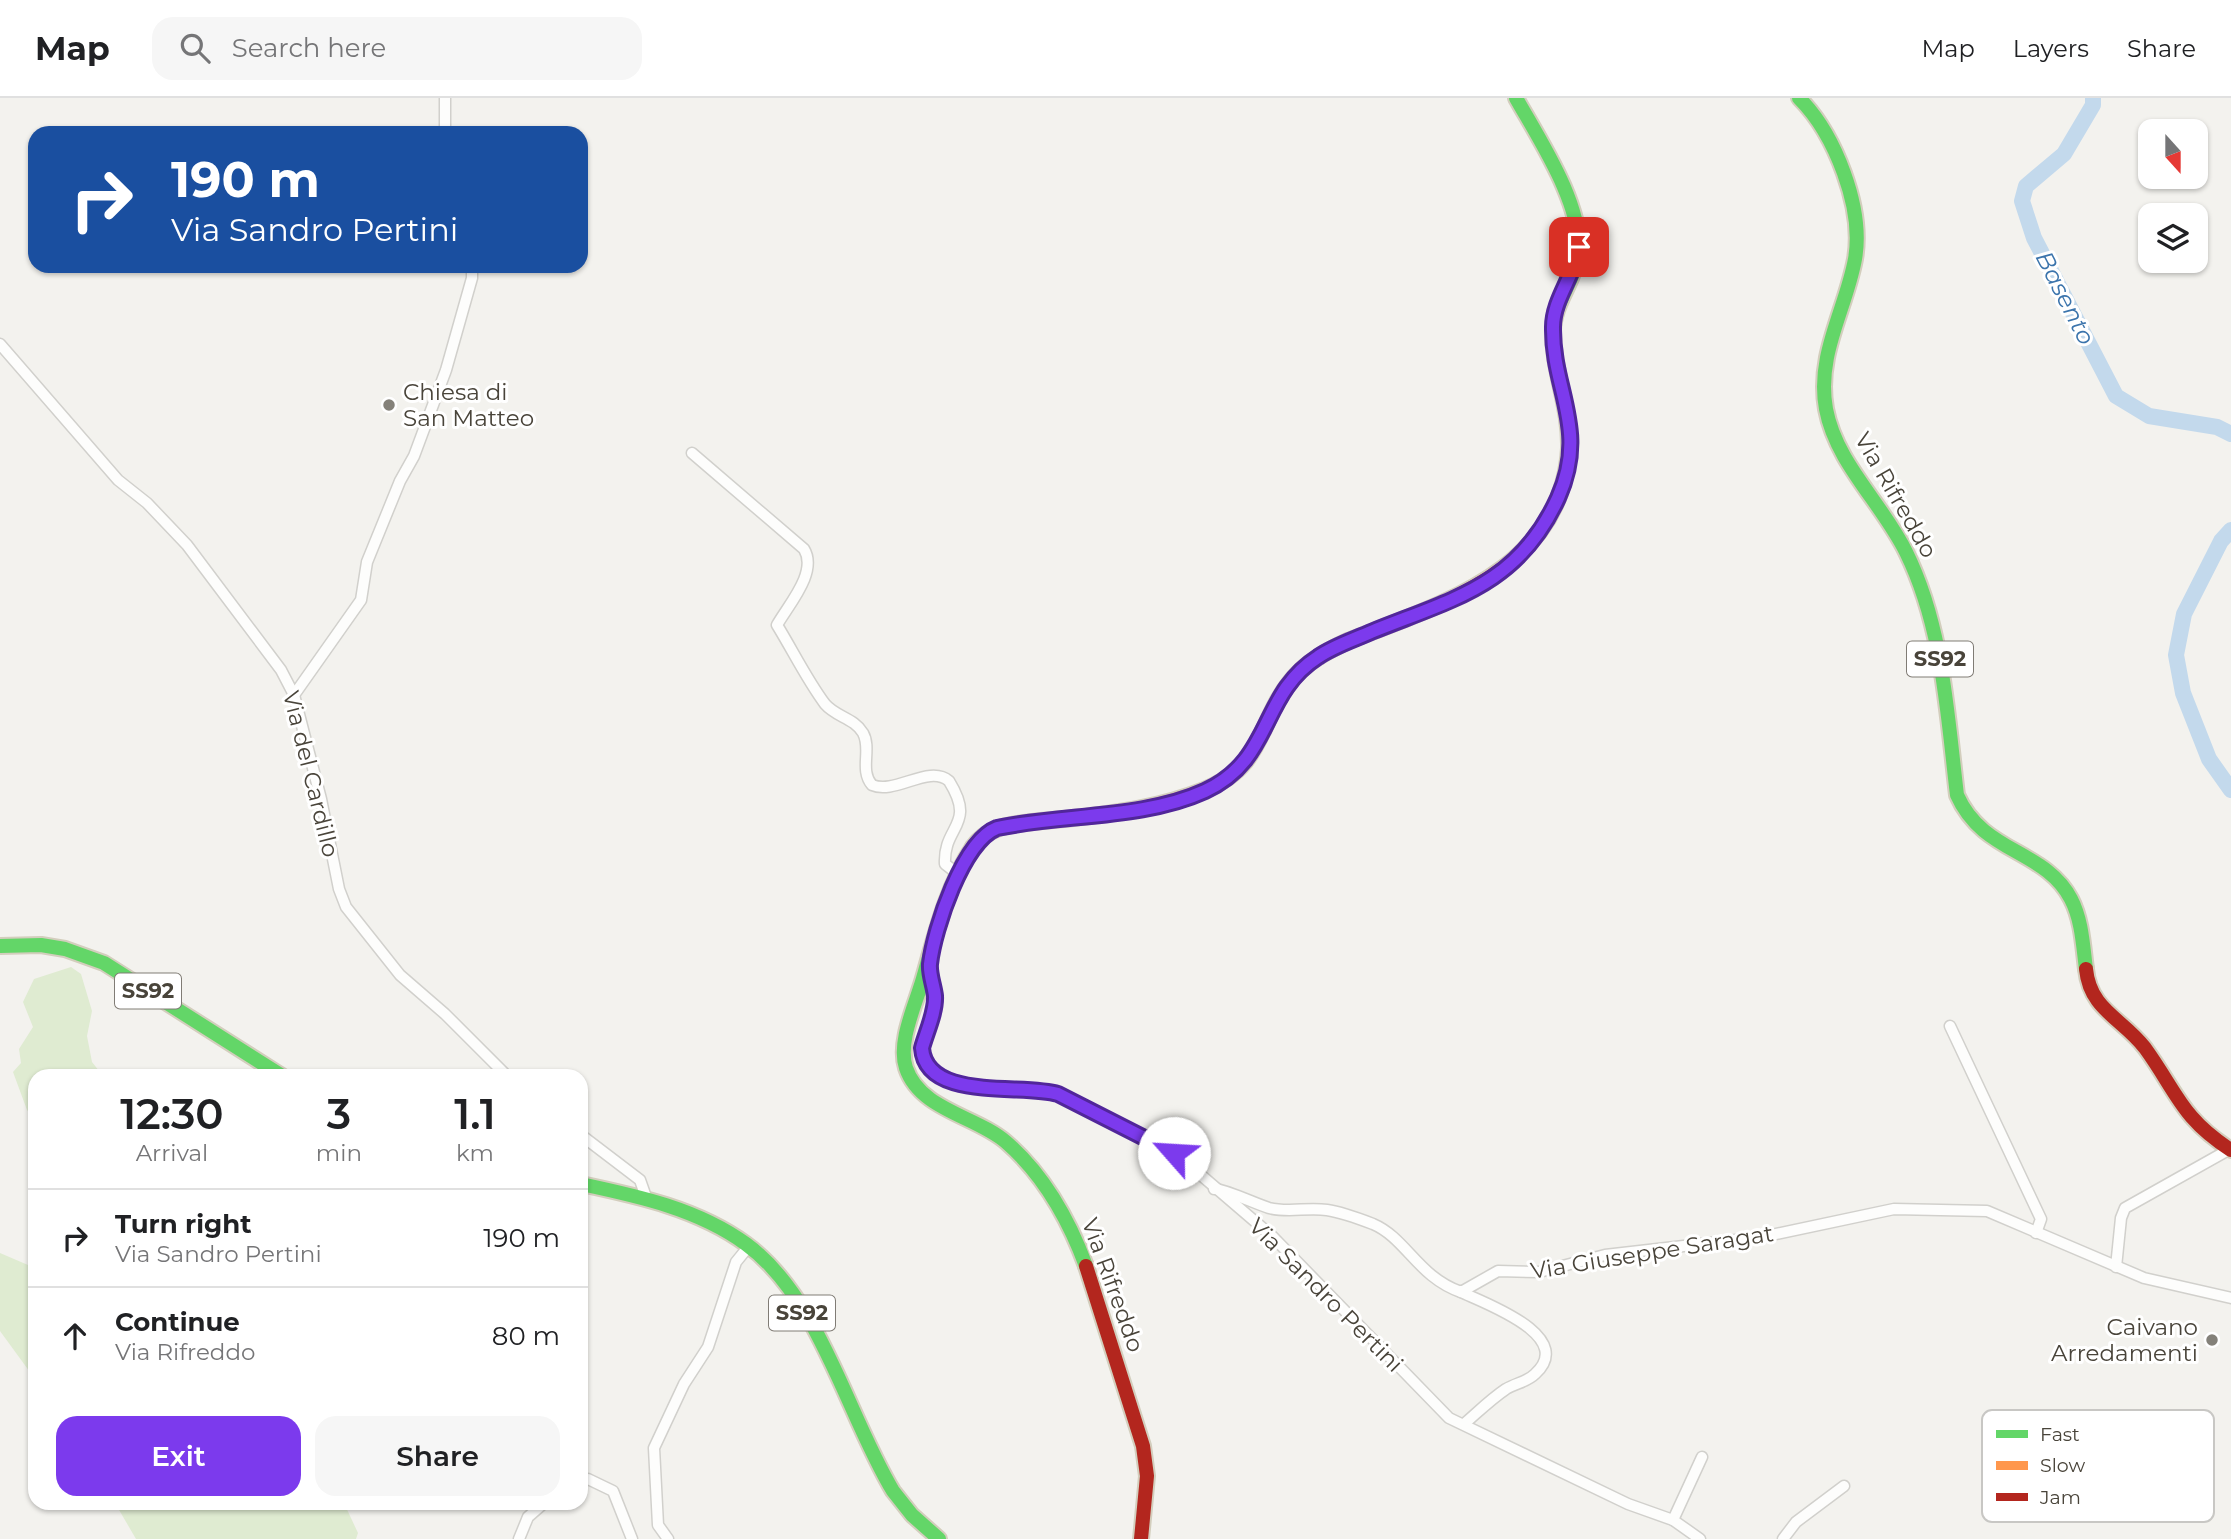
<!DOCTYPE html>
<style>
:root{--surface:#fff;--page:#f6f6f6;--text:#202124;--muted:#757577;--line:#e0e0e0;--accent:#7c3aed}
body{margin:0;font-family:Montserrat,sans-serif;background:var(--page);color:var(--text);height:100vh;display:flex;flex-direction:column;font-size:26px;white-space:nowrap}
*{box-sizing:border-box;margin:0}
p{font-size:23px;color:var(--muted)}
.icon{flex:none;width:38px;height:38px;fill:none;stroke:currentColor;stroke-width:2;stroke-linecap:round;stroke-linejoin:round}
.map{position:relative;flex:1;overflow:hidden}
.sheet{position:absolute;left:28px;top:971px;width:560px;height:441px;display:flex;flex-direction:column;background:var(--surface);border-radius:21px;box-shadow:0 2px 5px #0004}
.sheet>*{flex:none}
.banner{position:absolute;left:28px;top:28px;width:560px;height:147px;border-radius:21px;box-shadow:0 2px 5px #0004;background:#1a4fa0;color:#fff;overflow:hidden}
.needle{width:46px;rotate:159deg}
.controls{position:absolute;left:2138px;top:21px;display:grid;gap:14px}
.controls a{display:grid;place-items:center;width:70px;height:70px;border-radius:14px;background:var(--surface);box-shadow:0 2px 5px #0004;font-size:35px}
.pin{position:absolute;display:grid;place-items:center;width:60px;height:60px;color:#fff;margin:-30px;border-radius:14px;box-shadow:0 4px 10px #0006}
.me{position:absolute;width:77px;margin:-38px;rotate:296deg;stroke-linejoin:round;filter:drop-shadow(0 0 5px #0008)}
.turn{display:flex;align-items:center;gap:24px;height:147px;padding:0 28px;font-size:32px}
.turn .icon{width:91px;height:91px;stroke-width:2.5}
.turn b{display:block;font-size:49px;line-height:60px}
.eta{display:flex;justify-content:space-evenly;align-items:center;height:119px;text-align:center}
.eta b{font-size:42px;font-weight:600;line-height:49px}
.primary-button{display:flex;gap:14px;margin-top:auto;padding:14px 28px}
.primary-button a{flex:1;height:80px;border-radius:21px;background:var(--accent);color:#fff;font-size:28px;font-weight:600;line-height:80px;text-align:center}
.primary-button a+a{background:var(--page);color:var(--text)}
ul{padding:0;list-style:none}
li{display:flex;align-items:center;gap:21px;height:98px;padding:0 28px;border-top:2px solid var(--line)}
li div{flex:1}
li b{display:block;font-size:26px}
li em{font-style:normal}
header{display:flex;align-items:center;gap:42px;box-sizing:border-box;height:98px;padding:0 35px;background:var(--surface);border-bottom:2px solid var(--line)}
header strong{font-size:33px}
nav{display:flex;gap:38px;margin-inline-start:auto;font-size:24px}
.search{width:490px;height:63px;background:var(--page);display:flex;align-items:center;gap:18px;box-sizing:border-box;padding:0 24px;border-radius:21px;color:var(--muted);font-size:26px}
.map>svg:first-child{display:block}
</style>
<header>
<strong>Map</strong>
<div class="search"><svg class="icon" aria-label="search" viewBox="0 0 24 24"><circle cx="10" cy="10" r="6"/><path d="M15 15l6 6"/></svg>Search here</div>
<nav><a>Map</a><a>Layers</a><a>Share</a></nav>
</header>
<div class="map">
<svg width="2231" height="1441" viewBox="0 0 2231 1441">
<rect width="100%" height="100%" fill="#f3f2ee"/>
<g fill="#dfebd1">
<path d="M71 869 81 876 92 913 87 938 92 964 103 978H35V1021L27 1012 13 974 21 965 19 951 33 929 23 904 34 881Z"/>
<path d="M0 1155 35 1170V1281L0 1233Z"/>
<path d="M115 1405H344L358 1435 356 1441H136Z"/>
</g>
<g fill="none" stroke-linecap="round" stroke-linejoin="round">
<g stroke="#c3d9ec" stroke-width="16">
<path d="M2093 0V7L2064 56 2026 88 2022 103 2034 140 2116 298 2149 318 2217 329 2231 336"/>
<path d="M2231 432 2221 443 2184 516 2176 557 2183 595 2209 661 2231 692"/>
</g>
<defs>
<g id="street">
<path d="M445 35V0"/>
<path d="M0 246 118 382 147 405 187 447 281 572 294 597 321 701 339 791 346 809 400 877 445 916 507 978"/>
<path d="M692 355 804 451C818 474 789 506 777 527 793 553 807 582 825 606 836 619 854 620 863 635 872 651 859 672 872 687 895 697 929 666 949 683 977 728 943 727 945 766L958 776"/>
<path d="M294 597 361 502 367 464 400 383 414 358 446 272 472 180V168"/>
<path d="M930 868 935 901 922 950C926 1004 1023 986 1058 996L1181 1060 1272 1138 1449 1320 1628 1406 1673 1422 1700 1441"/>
<path d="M1950 928 2041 1121 2036 1135"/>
<path d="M581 1037 640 1082 647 1102"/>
<path d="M1214 1091C1222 1090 1256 1106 1269 1110 1289 1115 1307 1109 1327 1112 1341 1114 1360 1121 1373 1126 1406 1140 1418 1179 1461 1194L1498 1173 1539 1174 1605 1157 1762 1139 1894 1111 1987 1113 2144 1180 2231 1200"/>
<path d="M2116 1169 2121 1120 2125 1110 2230 1051"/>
<path d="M1461 1194C1484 1205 1577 1238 1535 1276 1527 1284 1516 1285 1506 1291 1491 1301 1478 1314 1464 1326"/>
<path d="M581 1382 588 1381 613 1393 632 1441"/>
<path d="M1673 1422 1702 1359"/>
<path d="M519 1441 528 1419 544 1405"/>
<path d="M668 1441 658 1427 654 1350 684 1286 708 1249 736 1164 749 1148"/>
<path d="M1783 1441 1796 1424 1844 1388"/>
</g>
<g id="fast">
<path d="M1516 0C1539 41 1585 110 1578 158 1574 185 1553 206 1553 234 1553 273 1570 310 1569 350"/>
<path d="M1799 0C1835 36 1864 110 1855 161 1846 211 1816 257 1826 311 1836 365 1882 405 1906 454 1943 529 1947 615 1957 697 1983 756 2045 751 2071 801 2082 822 2083 848 2086 871"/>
<path d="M973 749C948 786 936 834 924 877 917 904 897 943 906 970 920 1012 976 1018 1006 1044 1044 1077 1069 1122 1086 1168"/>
<path d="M0 848 41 847 65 851 104 865 282 978"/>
<path d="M581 1086C638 1098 698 1111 746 1146 820 1200 847 1317 893 1393L912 1417 939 1441"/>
</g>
<path id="slow" d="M973 749C980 739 988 734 999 730 1022 723 1049 723 1073 720 1117 715 1162 709 1204 692 1265 668 1257 625 1291 583 1306 564 1327 553 1348 543"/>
<g id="jam">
<path d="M1348 543C1442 506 1562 472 1569 350"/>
<path d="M2086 871C2090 912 2122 920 2145 950 2177 994 2181 1020 2231 1052"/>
<path d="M1086 1168 1143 1348 1147 1378 1141 1441"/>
</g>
</defs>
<use href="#street" stroke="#d1d0cc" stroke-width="13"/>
<use href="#fast" stroke="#d3cebd" stroke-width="18"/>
<use href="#slow" stroke="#d3cebd" stroke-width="18"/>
<use href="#jam" stroke="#d3cebd" stroke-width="18"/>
<use href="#street" stroke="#fdfdfc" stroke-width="10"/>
<use href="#fast" stroke="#63d668" stroke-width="14"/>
<use href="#slow" stroke="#ff974d" stroke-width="14"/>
<use href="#jam" stroke="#b3261e" stroke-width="14"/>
</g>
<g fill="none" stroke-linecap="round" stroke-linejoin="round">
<defs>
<path id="route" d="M1174 1055 1058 996C1023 985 926 1004 922 950 926 935 936 914 935 898 934 888 929 876 930 866 934 831 963 743 997 730 1063 716 1144 721 1205 693 1274 661 1259 597 1318 559 1334 548 1353 542 1371 534 1452 501 1518 488 1558 400 1589 331 1552 292 1553 229 1553 201 1575 177 1579 149"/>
</defs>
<use href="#route" stroke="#51269a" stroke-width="18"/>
<use href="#route" stroke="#7c3aed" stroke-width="12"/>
</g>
<g fill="#848179" stroke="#fff" stroke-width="2.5">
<circle cx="389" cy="307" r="7"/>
<circle cx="2212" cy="1242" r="7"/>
</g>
<g text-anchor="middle" stroke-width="6" stroke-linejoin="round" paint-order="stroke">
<g fill="#fff" stroke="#807c75" stroke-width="2">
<rect x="1907" y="543.5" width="66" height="35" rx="5"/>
<rect x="115" y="875.5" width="66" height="35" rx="5"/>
<rect x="769" y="1197.5" width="66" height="35" rx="5"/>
</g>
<g font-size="21" font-weight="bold" fill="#49443a">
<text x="1940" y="568">SS92</text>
<text x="148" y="900">SS92</text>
<text x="802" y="1222">SS92</text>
</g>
<g font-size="23" fill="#49443a" stroke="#fff" text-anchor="start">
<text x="403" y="302">Chiesa di<tspan x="403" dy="26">San Matteo</tspan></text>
<text x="2198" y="1237" text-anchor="end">Caivano<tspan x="2198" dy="26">Arredamenti</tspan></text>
</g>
<g font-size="23" fill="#49443a" stroke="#fff">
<text transform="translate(1896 397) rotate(60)" y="8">Via Rifreddo</text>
<text transform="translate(311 676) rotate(76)" y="8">Via del Cardillo</text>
<text transform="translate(1652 1154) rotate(-9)" y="8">Via Giuseppe Saragat</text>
<text transform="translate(1113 1187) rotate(70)" y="8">Via Rifreddo</text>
<text transform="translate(1326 1197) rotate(45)" y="8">Via Sandro Pertini</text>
</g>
<g font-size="24" font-style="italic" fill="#3b74ac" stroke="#fff">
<text transform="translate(2065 200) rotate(63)" y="8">Basento</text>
</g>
</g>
<rect x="1982" y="1312" width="232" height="112" rx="10" fill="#fff" stroke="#c8c7c4" stroke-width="2"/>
<rect x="1996" y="1332" width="32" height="8" fill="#63d668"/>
<rect x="1996" y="1363" width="32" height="9" fill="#ff974d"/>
<rect x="1996" y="1395" width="32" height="8" fill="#b3261e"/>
<g font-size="19" fill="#49443a">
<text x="2040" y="1343">Fast</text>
<text x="2040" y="1374">Slow</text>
<text x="2040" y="1406">Jam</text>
</g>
</svg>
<div class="controls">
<a><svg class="needle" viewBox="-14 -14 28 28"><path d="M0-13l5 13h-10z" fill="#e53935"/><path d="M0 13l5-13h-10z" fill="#757577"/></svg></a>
<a><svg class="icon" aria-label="layers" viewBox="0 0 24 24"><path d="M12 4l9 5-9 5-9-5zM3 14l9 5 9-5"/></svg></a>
</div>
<div class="pin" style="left:1579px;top:149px;background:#d93025"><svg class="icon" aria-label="arrive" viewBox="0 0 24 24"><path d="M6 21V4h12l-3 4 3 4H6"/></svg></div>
<svg class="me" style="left:1174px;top:1055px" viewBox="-20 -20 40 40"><circle r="19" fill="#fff"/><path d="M0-13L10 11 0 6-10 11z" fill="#7c3aed"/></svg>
<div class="banner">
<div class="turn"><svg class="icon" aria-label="right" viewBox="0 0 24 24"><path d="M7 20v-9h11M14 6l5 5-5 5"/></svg><div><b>190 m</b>Via Sandro Pertini</div></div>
</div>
<section class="sheet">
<div class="eta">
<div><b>12:30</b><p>Arrival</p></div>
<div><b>3</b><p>min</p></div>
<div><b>1.1</b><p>km</p></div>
</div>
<ul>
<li><svg class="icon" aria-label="right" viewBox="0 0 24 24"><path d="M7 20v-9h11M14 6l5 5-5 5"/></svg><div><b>Turn right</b><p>Via Sandro Pertini</p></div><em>190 m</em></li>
<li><svg class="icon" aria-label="ahead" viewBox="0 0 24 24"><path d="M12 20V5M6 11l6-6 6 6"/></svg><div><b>Continue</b><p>Via Rifreddo</p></div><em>80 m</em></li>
</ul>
<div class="primary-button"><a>Exit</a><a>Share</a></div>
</section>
</div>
